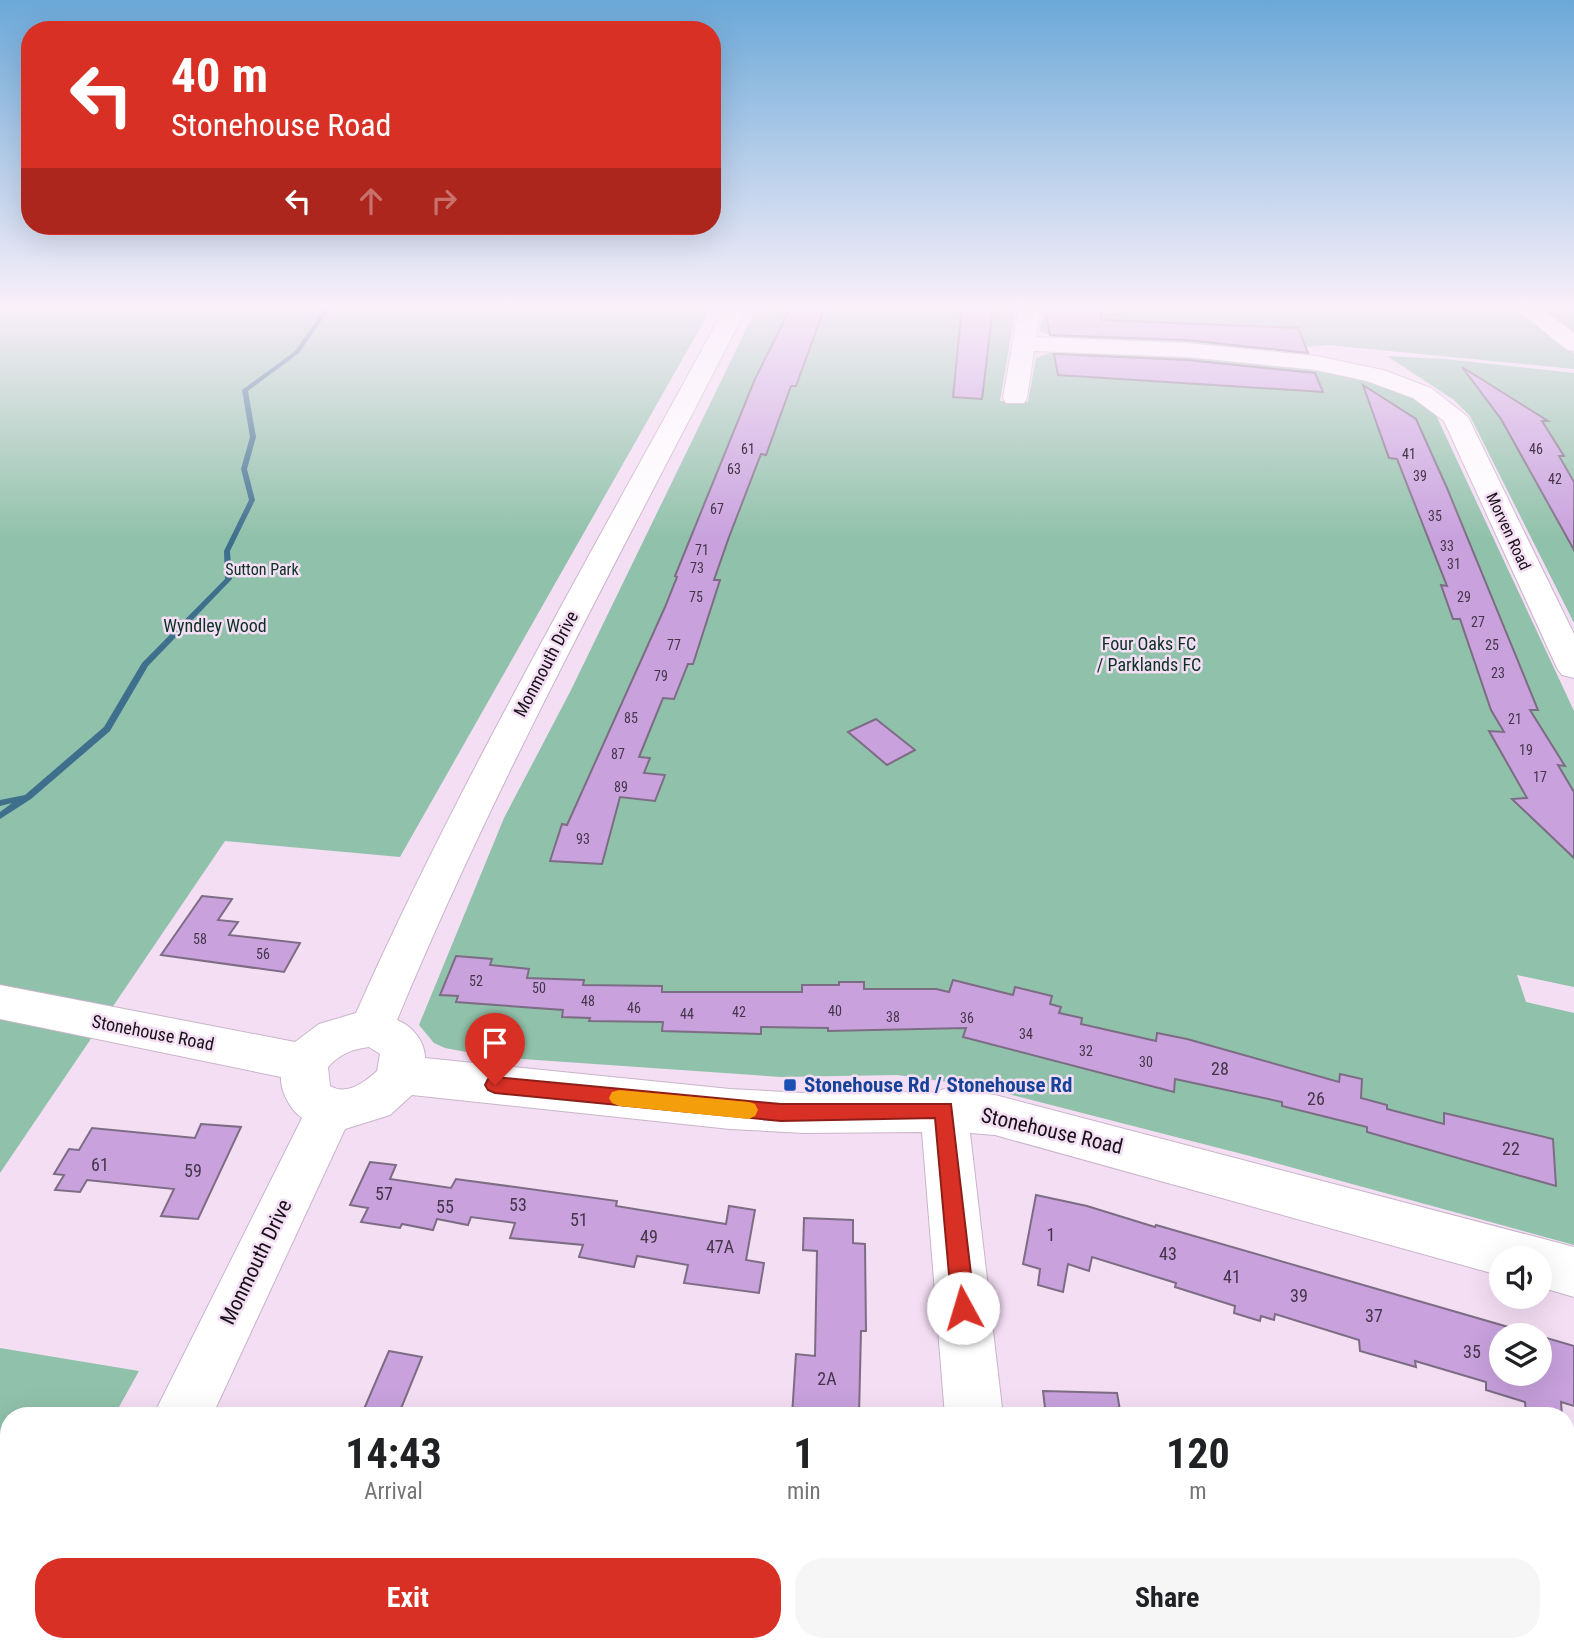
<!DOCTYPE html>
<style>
:root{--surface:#fff;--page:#f6f6f6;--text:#202124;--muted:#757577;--accent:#d93025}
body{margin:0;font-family:"Roboto Condensed",sans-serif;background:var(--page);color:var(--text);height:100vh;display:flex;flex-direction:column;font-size:26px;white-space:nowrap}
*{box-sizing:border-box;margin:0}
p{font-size:23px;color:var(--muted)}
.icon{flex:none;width:38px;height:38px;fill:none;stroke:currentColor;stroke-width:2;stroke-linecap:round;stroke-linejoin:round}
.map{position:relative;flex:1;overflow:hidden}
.side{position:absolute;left:0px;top:1407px;width:1575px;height:245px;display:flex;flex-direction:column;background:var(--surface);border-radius:28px 28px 0 0;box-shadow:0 7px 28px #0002}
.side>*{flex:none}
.guide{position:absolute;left:21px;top:21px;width:700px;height:214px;border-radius:28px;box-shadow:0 7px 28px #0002;background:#d93025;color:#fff;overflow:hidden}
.controls{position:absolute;left:1489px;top:1246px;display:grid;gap:14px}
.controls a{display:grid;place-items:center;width:63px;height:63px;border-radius:50%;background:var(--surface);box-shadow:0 7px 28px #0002;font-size:35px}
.pin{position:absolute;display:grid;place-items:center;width:60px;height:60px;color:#fff;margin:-72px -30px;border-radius:50% 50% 50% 0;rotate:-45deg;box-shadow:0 0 7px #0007}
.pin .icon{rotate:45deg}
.me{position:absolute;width:77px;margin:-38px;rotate:354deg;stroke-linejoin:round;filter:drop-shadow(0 0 5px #0008)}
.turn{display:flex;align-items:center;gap:24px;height:147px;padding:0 35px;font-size:32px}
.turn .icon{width:91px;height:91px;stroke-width:2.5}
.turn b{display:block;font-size:49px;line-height:60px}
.lanes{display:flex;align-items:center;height:66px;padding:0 35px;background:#0003;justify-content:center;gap:35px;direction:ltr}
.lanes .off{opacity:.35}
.eta{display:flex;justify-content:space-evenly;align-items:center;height:119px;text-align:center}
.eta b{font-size:42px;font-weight:700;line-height:49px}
.action{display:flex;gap:14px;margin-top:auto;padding:14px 35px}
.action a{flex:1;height:80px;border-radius:28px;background:var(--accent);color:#fff;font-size:28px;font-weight:700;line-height:80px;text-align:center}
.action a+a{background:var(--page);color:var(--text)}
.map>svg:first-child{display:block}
</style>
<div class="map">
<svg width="1574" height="1652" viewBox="0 0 1574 1652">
<rect width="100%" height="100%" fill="#f4def4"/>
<g fill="#90c1aa">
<path d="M0 307H712L400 857 225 841 0 1173Z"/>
<path d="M757 307H1016L1000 401 1028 402 1036 358 1051 352C1157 356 1349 348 1435 413L1574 711V987L1517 975 1526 1002 1574 1013V1245L1250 1156 977 1086 897 1075 781 1077 493 1057 445 1048 434 1043 419 1025 504 818 570 692Z"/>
<path d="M1043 307H1513L1574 353V369L1328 345 1274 350 1063 340 1040 331Z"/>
<path d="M1538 307H1574V335Z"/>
<path d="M1387 356 1445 359 1574 373V623L1470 416 1454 400Z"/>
<path d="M0 1348 139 1371 114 1416H9V1610L0 1626Z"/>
</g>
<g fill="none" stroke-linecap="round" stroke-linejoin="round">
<path fill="#3e6f8d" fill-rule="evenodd" d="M326 307H331L299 353 248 391 256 437 247 469 255 500 230 551 232 579 148 666 110 731 31 799 0 819V812L12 803 0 806V800L25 795 104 727 142 663 225 579 224 551 249 500 241 469 250 437 242 390 295 351Z"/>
</g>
<g fill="#c8a1dd" stroke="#7c6d84" stroke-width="2">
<path d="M791 307 824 309 796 386H791L766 455 761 454 729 537 714 580H720L693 664H688L674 699 663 698 639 757 650 758 644 773 665 775 655 801 620 797 602 864 550 861 562 824 567 825 665 607 677 577 675 576 755 379Z"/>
<path d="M962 307H993L982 399 953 397Z"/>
<path d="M1045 307H1101V320L1298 328 1308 353 1187 340 1050 335Z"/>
<path d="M1054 354 1187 360 1315 373 1323 392 1058 375Z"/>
<path d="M1462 367 1548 421H1542L1564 456H1559L1574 482V550L1501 419Z"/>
<path d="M1363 385 1416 419 1447 488 1538 710H1530L1565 766 1558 765 1574 792V858L1512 799 1527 798 1489 731 1504 732 1491 710 1460 619H1453L1441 585 1447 586 1397 459 1389 458Z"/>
<path d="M876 719 915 750 887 765 848 732Z"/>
<path d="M202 896 232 899 218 920 238 922 229 935 300 943 284 972 161 955Z"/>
<path d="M456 956 492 959 490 965 529 969 527 978 584 980 583 985 662 986V992H802V985H839V982H864V989H936L949 992 953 980 1013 995 1015 987 1052 996 1050 1004 1061 1007 1059 1013 1082 1018 1081 1024 1156 1041 1157 1033 1187 1039 1339 1082 1340 1074 1362 1079 1361 1098 1387 1105V1109L1444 1124V1113L1553 1139 1556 1186 1367 1132V1127L1282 1106V1102L1175 1079 1174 1092 963 1037 966 1028 828 1031V1028L761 1027V1034L662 1031 663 1022 589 1021 590 1018 562 1017 563 1010 456 1002 458 996 440 995Z"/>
<path d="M201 1124 241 1127 198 1219 161 1216 174 1189 87 1180 80 1192 55 1190 64 1175 54 1174 69 1149 79 1150 92 1128 195 1138Z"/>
<path d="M370 1162 396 1165 390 1179 451 1188 456 1179 617 1201 616 1206 726 1224 729 1206 755 1210 746 1260 764 1263 759 1293 684 1283 688 1265 637 1256 634 1267 579 1257 583 1245 510 1238 515 1223 471 1217 468 1225 437 1219 433 1230 402 1224 400 1228 361 1222 368 1208 350 1205Z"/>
<path d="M1036 1195 1087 1206 1155 1227 1156 1225 1536 1335H1502V1374H1540V1336L1574 1346V1406L1561 1402 1562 1416H1526L1525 1402 1486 1390V1382L1415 1361 1416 1367 1360 1351 1359 1340 1275 1314 1274 1320 1261 1316 1260 1321 1234 1313 1235 1306 1175 1287 1176 1283 1092 1257 1089 1271 1068 1264 1063 1292 1038 1285 1040 1269 1023 1264Z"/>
<path d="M804 1218 853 1220V1243L865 1244 866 1331H861L859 1416H792L796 1354 815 1356 817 1251 803 1250Z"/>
<path d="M389 1351 422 1357 398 1416H361Z"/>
<path d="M1043 1391 1117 1393 1121 1416H1046Z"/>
</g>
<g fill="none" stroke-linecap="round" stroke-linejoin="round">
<defs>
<g id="minor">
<path d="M725 307H747C627 544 498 775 397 1020 412 1026 425 1041 425 1058L730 1089 804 1093 936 1092 944 1089 995 1095 1574 1247V1297L1540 1287V1258H1502V1276L995 1135 970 1133 1003 1416H945L922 1132 804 1133 730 1129 412 1095 390 1115 345 1129 212 1416H153L302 1118C290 1110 280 1090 281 1077L0 1019V985L295 1042 319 1024 356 1013C464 770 599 541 725 307ZM369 1047 380 1054 377 1071C365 1082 347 1096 330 1086L328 1067C340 1054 352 1049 369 1047Z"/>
<path d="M1019 307H1041L1036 337 1187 343 1316 356 1383 370 1431 388 1468 417 1574 634V678L1562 675 1557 668 1444 421 1413 398 1367 381 1316 370 1187 357 1034 351 1027 398 1024 403H1006L1003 398Z"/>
<path d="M1514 307H1539L1574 333V351L1566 349Z"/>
<path d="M38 1643H104L101 1652H35Z"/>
<rect x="965" y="1643" width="64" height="9"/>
</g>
</defs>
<use href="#minor" stroke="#c9b4c9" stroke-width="2"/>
<use href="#minor" fill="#fff" fill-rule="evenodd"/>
</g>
<linearGradient id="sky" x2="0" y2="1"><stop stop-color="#6ba8d8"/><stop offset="0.57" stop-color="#faf0fa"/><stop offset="1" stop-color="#faf0fa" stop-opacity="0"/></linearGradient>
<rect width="1574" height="539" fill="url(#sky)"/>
<path fill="#d93025" stroke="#8d1f18" stroke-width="2" d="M495 1077 781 1104H951L975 1308 971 1315 963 1319 956 1315 952 1308 935 1118 781 1121 495 1093 488 1090 485 1085 488 1079Z"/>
<path fill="#f59e0b" d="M619 1090 749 1102 755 1104 758 1110 755 1116 749 1119 619 1106 612 1103 609 1098 612 1092Z"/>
<rect fill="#1a4fb4" stroke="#f4def4" stroke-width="2.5" x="783" y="1078" width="14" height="14" rx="3.5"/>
<g text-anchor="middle" stroke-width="5" stroke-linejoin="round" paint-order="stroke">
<g font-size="14" fill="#443549">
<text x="748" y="454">61</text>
<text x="1536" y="454">46</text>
<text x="1409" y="459">41</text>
<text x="734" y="474">63</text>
<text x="1420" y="481">39</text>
<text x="1555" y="484">42</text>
<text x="717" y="514">67</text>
<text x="1435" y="521">35</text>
<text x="1447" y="551">33</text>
<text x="702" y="555">71</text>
<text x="1454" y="569">31</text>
<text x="697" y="573">73</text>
<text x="696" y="602">75</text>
<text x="1464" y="602">29</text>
<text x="1478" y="627">27</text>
<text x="674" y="650">77</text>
<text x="1492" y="650">25</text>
<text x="1498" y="678">23</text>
<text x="661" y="681">79</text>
<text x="631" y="723">85</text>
<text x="1515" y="724">21</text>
<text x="1526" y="755">19</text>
<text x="618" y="759">87</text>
<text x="1540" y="782">17</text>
<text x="621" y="792">89</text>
<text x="583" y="844">93</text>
<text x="200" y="944">58</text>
<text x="263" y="959">56</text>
<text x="476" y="986">52</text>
<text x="539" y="993">50</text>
<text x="588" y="1006">48</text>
<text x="634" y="1013">46</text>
<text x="835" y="1016">40</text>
<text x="739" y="1017">42</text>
<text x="687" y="1019">44</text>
<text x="893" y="1022">38</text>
<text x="967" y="1023">36</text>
<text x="1026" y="1039">34</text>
<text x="1086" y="1056">32</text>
<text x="1146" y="1067">30</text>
</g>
<g font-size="16" fill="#181118" stroke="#f4def4">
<text transform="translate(1509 531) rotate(65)" y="6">Morven Road</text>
</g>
<g font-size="16" fill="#0b3123" stroke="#f4def4">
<text x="262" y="575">Sutton Park</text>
</g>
<g font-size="18" fill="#0b3123" stroke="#f4def4">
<text x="215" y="632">Wyndley Wood</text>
<text x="1149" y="650">Four Oaks FC<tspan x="1149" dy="21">/ Parklands FC</tspan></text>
</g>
<g font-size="18" fill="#181118" stroke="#f4def4">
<text transform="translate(546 664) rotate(-62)" y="6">Monmouth Drive</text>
<text transform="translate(153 1033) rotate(11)" y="6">Stonehouse Road</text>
</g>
<g font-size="18" fill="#443549">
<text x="1220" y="1075">28</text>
<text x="1316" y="1105">26</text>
<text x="1511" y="1155">22</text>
<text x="100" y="1171">61</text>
<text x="193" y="1177">59</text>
<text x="384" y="1200">57</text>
<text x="518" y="1211">53</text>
<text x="445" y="1213">55</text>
<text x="579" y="1226">51</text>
<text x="1051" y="1241">1</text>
<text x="649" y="1243">49</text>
<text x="720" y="1253">47A</text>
<text x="1168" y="1260">43</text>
<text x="1232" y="1283">41</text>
<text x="1299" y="1302">39</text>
<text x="1374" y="1322">37</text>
<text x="1472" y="1358">35</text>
<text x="827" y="1385">2A</text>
</g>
<g font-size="21" font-weight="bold" fill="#164399" stroke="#f4def4" text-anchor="start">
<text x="804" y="1092">Stonehouse Rd / Stonehouse Rd</text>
</g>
<g font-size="21" fill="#181118" stroke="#f4def4">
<text transform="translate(1052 1131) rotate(13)" y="7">Stonehouse Road</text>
<text transform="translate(256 1262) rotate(-64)" y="7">Monmouth Drive</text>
</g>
</g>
</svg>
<div class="controls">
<a><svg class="icon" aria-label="sound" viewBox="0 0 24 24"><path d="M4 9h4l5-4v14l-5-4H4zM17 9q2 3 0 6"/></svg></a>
<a><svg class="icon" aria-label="layers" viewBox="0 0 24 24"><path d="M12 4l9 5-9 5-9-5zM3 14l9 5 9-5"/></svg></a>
</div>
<div class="pin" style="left:495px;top:1085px;background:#d93025"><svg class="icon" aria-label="arrive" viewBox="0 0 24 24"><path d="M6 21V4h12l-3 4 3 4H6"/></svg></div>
<svg class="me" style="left:963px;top:1308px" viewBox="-20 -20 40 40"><circle r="19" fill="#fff"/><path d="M0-13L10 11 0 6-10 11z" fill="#d93025"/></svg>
<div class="guide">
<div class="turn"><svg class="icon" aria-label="left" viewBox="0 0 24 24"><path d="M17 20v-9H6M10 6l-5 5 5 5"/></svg><div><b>40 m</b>Stonehouse Road</div></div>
<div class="lanes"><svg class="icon" aria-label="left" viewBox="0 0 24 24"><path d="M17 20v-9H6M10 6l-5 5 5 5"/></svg><svg class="icon off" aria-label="ahead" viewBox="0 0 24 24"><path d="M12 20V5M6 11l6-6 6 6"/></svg><svg class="icon off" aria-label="right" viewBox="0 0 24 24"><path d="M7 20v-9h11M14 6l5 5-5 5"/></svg></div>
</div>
<section class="side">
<div class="eta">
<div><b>14:43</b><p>Arrival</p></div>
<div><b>1</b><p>min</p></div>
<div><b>120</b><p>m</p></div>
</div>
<div class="action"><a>Exit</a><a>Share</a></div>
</section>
</div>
